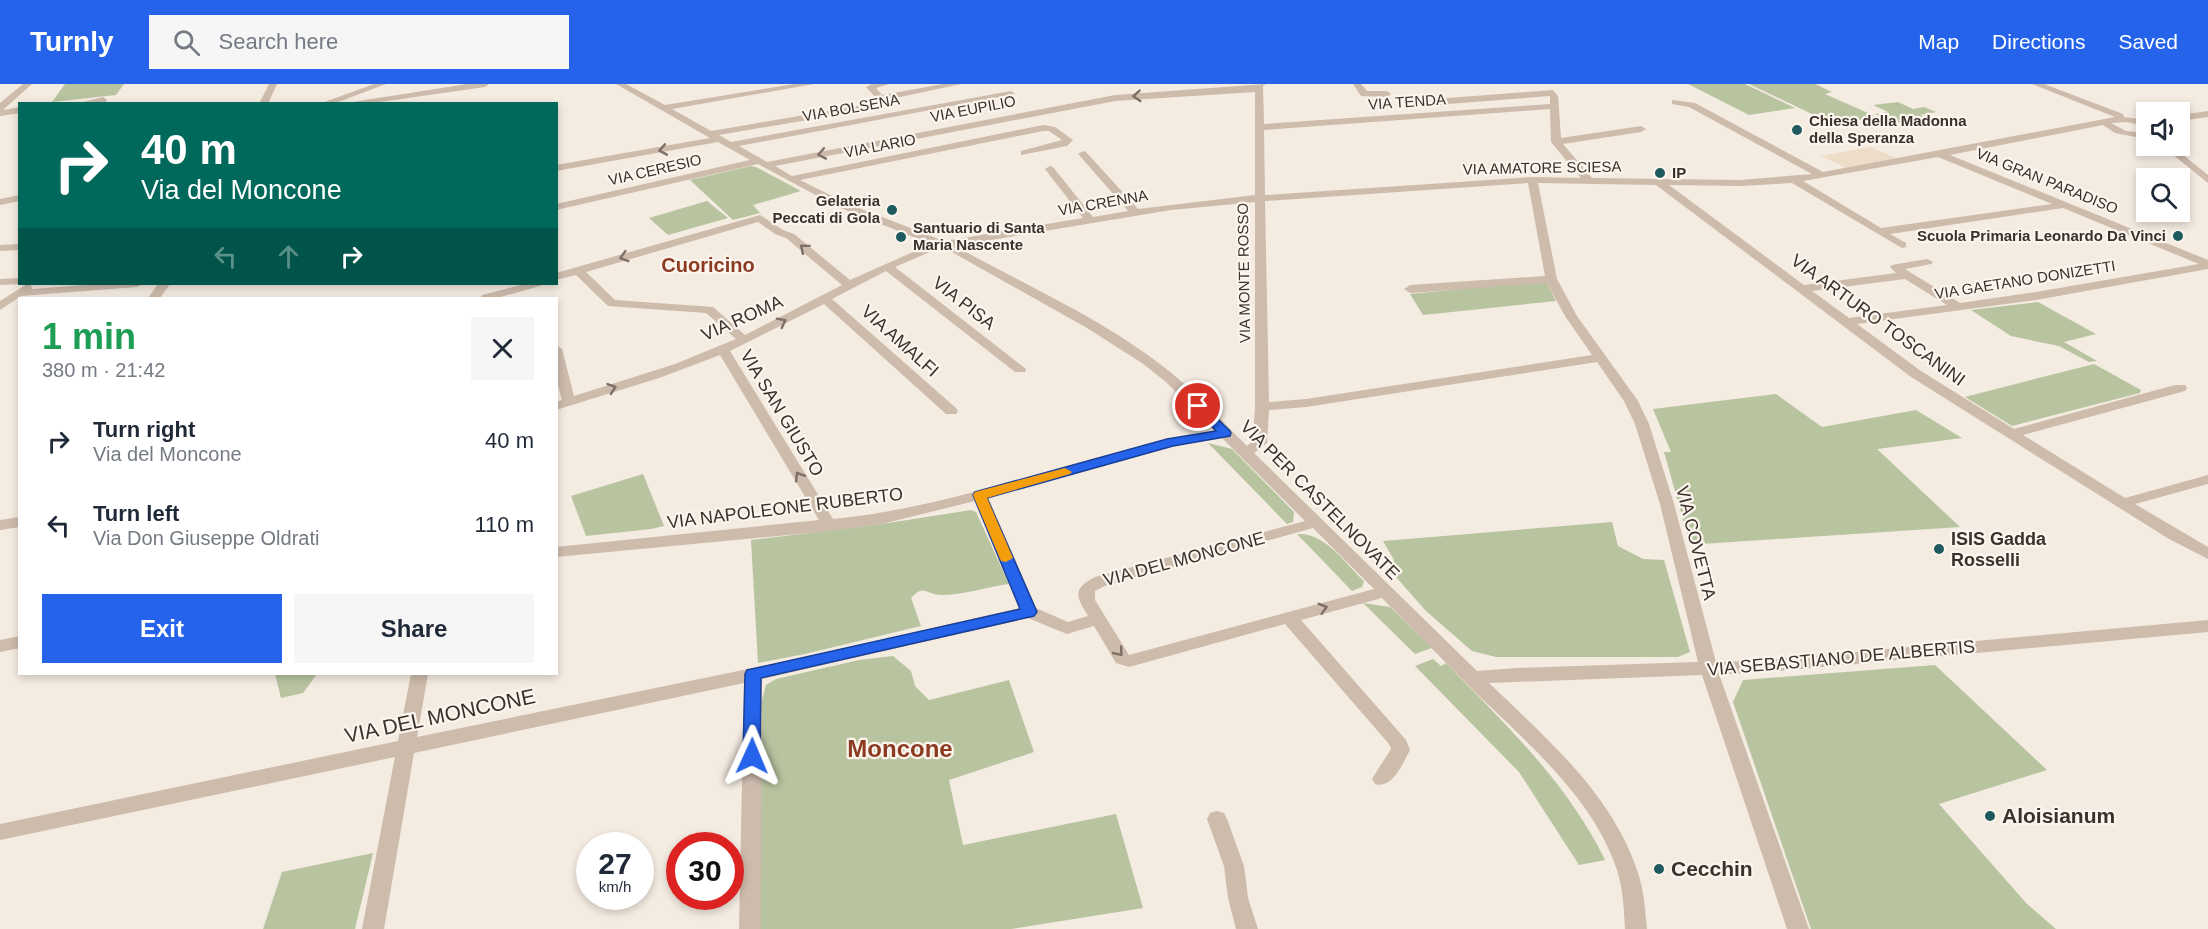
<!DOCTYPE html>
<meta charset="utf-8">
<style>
:root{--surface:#fff;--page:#f6f6f7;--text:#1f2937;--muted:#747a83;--accent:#2563eb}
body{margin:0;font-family:Arial,sans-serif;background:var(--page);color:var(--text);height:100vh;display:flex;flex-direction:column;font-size:22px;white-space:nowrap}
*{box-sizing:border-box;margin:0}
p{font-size:20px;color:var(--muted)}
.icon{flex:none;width:33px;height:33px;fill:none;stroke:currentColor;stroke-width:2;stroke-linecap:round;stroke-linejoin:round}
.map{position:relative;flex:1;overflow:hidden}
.drawer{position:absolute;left:18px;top:213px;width:540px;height:378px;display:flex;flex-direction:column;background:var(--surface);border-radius:0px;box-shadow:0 3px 9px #0003}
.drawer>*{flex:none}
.guide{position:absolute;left:18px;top:18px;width:540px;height:183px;border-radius:0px;box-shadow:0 3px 9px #0003;background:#00695c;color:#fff;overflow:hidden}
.controls{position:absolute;left:2136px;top:18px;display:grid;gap:12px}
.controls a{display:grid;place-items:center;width:54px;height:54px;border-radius:0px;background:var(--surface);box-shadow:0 3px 9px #0003;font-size:30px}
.speed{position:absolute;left:576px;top:748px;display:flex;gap:12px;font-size:30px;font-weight:700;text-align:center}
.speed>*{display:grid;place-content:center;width:78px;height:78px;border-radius:50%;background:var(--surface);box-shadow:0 3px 9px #0003;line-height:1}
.speed small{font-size:15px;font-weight:400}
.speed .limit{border:9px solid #d22;background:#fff;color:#111}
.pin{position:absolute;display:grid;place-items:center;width:51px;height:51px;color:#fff;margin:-26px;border:3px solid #fff;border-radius:50%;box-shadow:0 2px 6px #0007}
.me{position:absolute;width:66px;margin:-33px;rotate:1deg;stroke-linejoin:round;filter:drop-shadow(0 0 4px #0008)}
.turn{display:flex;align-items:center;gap:21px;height:126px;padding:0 24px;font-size:27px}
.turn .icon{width:78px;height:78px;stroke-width:2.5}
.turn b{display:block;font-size:42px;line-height:51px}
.lanes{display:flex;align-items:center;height:57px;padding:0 24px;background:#0003;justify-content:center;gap:30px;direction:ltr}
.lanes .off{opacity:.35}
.round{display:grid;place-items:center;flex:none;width:63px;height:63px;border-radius:0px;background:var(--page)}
.head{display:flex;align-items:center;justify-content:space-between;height:102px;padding:0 24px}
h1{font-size:36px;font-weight:600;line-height:45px;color:#1e9e55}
.button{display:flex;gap:12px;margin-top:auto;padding:12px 24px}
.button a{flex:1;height:69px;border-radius:0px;background:var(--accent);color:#fff;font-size:24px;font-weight:600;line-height:69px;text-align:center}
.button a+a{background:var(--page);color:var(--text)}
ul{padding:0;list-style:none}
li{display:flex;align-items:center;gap:18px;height:84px;padding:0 24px}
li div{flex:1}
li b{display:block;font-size:22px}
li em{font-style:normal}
header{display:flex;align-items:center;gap:36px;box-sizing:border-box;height:84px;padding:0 30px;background:var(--accent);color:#fff}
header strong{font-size:28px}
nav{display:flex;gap:33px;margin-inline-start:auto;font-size:21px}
.search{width:420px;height:54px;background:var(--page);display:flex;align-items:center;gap:15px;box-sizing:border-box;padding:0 21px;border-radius:0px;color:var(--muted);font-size:22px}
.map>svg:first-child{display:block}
</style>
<header>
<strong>Turnly</strong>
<div class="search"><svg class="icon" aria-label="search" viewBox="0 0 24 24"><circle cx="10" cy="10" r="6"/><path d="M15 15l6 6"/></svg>Search here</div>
<nav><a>Map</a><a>Directions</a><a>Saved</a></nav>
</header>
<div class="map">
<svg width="2208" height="845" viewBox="0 0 2208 845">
<rect width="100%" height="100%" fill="#f4ebe1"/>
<g fill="#b8c4a0">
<path d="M65 0H124L116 11 52 18Z"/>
<path d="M1688 0H1745L1795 24 1749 31Z"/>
<path d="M1749 0H1815L1832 8 1825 10 1877 33 1833 40Z"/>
<path d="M1898 18 1913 25 1924 23 1936 28 1920 31 1945 39 1920 43 1907 37 1894 39 1875 30 1888 28 1873 21Z"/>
<path d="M751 82 756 83 801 107 753 121 760 129 733 136 690 96Z"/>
<path d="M707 117 728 134 668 151 649 134Z"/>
<path d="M1542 197 1547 199 1556 217 1423 231 1410 210Z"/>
<path d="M2038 218 2096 250 2064 258 2097 277 2089 278 2059 262 2011 252 1971 226Z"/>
<path d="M2094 280 2141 306 2140 309 2012 342 1965 313Z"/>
<path d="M1776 310 1822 343 1916 326 1962 354 1877 365 1960 443 1702 460 1688 453 1664 368H1671L1653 325Z"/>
<path d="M1208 359 1232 365 1294 428 1293 438 1287 440Z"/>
<path d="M643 390 664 442 651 445 586 452 571 412Z"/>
<path d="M971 426 976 428 1009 500C987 503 963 511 941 511 926 511 925 499 911 514L921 542 805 570 758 579 751 456 882 440Z"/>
<path d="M1612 438 1618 462 1643 475 1664 476 1690 568 1678 573H1496L1472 567 1426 527 1388 484 1394 476 1383 457Z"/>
<path d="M1297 450C1325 448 1345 479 1364 497L1362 503 1352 507Z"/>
<path d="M1363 519 1390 523 1432 564 1415 570Z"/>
<path d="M893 572 911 587 915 602 929 616 1009 596 1034 668 949 696 963 761 1116 730 1143 824 1011 845H758L760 623 766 601 776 595 859 576Z"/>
<path d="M1433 575 1441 582 1446 579C1505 640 1567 698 1605 776L1579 781 1519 688 1415 582Z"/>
<path d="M1935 581 2047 686 1939 720 2027 820 2056 845H1811L1733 618 1743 596Z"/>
<path d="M275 590H317L303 609 281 614Z"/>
<path d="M373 769 355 845H263L282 788Z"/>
</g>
<path fill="#ecdcc8" d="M1870 63 1896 74 1846 84 1821 72Z"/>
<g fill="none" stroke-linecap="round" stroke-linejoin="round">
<g fill="#cdbbac" fill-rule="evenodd">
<path d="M23 0H32L3 26 20 23V29L0 32V19Z"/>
<path d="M269 0H277L268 20H259Z"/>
<path d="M374 0H386L333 20H319Z"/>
<path d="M467 0H489L485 3 366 20H340Z"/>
<path d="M616 0H626L665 21 794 0H814L672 25 711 47 876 19 878 16 866 3 872 0H889L876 4 882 11 943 0H961L886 16 885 21 878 24 719 51 731 58 1011 7 1015 10 739 62 767 78 1115 11 1266 0 1263 2 1264 40 1550 20V12L1435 21 1431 18 1435 15 1553 6 1558 12 1561 54 1641 42 1646 45 1641 48 1563 60 1592 94 1741 96 1812 90 1689 23 1672 20V16L1695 19 1823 88 2115 33 2032 0H2044L2123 30 2124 33 2146 36V42L2127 38 2111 39 2126 47 2146 49V55L2115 49 2103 41 1950 71 2208 176V185L2036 216 1857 240 1921 287 2014 345 2175 301H2185L2187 304 2185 307 2023 351 2125 414 2208 391V400L2135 420 2208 463V475L2169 455 1911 293 1656 101 1538 99 1557 195 1577 232 1638 317 1649 340 1674 420 1716 578 1755 577 2208 536V548L1755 589 1719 590 1809 845H1787L1702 591 1489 599C1546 654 1611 709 1637 786 1644 805 1645 825 1647 845H1625C1624 825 1623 805 1617 786 1592 710 1520 653 1466 599 1438 571 1410 542 1382 514L1301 536 1406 656 1410 666C1403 679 1392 706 1375 700L1372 695 1391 665 1389 660 1285 540 1129 583 1116 579 1094 542 1067 550 1028 534 762 595 761 845H739L744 599 414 669 384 845H362L395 673 0 756V740L398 657 411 590H428L417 653 821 570 1019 524 975 417 882 440 830 447 556 473V463L819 436 720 271 659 294 556 326V318L562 316 556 294V261L562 265 574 312 675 280 736 255 706 229 608 222 576 191 556 196V189L760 131 783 146 794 150 850 196 931 160 838 123 758 80 556 126V120L750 76 718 58 556 87V81L710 54ZM1255 8V111L1138 125 1086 68 1083 67 1078 70 1080 72 1128 127 1093 133 1053 83 1050 82 1045 85 1083 134 951 156 947 157 943 163 1087 244 1142 279 1166 298 1215 347C1086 368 964 422 833 435L730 267 824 220 946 330H956L958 327 956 324 832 215 886 187 1015 288H1025L1026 285 895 183 939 164 942 158 941 156 846 119 800 96 1043 47H1049L1062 56 1021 67V71L1067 62 1073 56 1055 43 1043 41 792 92 775 82 1115 17ZM1550 25 1551 58 1581 94 1532 93 1265 111 1264 46ZM1938 73 2052 120 1881 144 1803 97ZM1528 99 1545 192 1410 201 1404 205 1410 209 1547 199 1565 232 1592 271 1306 315 1269 318 1265 117ZM1792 99 1902 164 1906 163V159L1890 150 2063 124 2199 180 2036 208 1960 219 1905 185 1931 180 1933 178 1927 175 1892 181 1890 183 1896 189 1804 201 1669 101 1741 102ZM1255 118V323L1253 357 1247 362C1223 338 1200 313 1175 292 1109 237 1028 203 955 162L1171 126ZM758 138 775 150 786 154 842 201 745 251 713 223 615 216 586 188ZM1905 195 1947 221 1849 234 1812 207ZM1597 278 1624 317 1635 340 1660 420 1698 578 1516 584 1477 587 1254 369 1267 359 1269 326 1306 323ZM1222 354 1305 437 1095 493C1072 505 1076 512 1088 532L1068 538 1036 524 988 413 1173 362ZM1313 444 1374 505 1129 571 1095 516V507L1107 501Z"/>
<path d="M1353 0H1361L1367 7H1387L1391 10 1387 13 1361 12Z"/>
<path d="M103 13 107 16 106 18 75 20Z"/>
<path d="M2208 27V33L2180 37V31Z"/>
<path d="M2162 62H2172L2208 91V99Z"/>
<path d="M20 111V117L0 121V115Z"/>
<path d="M20 160V166L0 167V161Z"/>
<path d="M20 194V200H24L0 201V195Z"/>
<path d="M27 200 31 201 32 205 98 200H143L137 203 21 212 0 226V217Z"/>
<path d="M158 200H170L160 214H148Z"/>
<path d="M525 200H542L540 202 497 214H480L482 211Z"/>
<path d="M20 433V443L0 446V436Z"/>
<path d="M20 552V564L0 568V556Z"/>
<path d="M1217 727 1224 729 1227 735 1244 782 1248 814 1258 845H1236L1228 814 1224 782 1207 735 1210 729Z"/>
</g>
</g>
<defs><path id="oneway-chevron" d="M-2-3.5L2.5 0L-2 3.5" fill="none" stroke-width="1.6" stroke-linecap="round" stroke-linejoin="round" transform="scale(1.5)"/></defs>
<g stroke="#7d6f65">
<use href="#oneway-chevron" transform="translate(1137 12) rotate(176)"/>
<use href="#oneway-chevron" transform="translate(663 66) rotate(170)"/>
<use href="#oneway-chevron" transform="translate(822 70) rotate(169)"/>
<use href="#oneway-chevron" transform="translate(804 164) rotate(-140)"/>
<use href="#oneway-chevron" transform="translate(624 173) rotate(163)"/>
<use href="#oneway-chevron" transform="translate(782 238) rotate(-27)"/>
<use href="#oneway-chevron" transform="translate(612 304) rotate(-19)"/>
<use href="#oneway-chevron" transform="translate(799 392) rotate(-121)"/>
<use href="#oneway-chevron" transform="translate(1323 524) rotate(-16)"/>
<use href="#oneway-chevron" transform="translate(1119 568) rotate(50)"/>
</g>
<path fill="#2563eb" stroke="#184099" stroke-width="1.5" d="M1198 319 1202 320 1230 347 1231 349 1230 352 1173 362 987 414 1037 528 1034 532 761 594 760 672 758 676 752 678 746 676 743 672 745 590 747 586 1020 525 973 411 975 408 1167 355 1216 347 1192 322Z"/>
<path fill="#f59e0b" d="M1065 384 1072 388 1070 390 987 414 1013 474 1006 478 1001 477 973 411 975 408Z"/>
<g fill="#1f5a5e" stroke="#fbf5ee" stroke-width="2">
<circle cx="1797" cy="46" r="6"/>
<circle cx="1660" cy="89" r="6"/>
<circle cx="892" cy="126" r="6"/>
<circle cx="2178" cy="152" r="6"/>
<circle cx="901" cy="153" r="6"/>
<circle cx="1939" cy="465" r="6"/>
<circle cx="1990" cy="732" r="6"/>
<circle cx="1659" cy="785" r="6"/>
</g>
<g text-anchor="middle" stroke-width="4.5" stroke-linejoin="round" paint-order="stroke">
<g font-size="15" fill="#3b302b" stroke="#fbf5ee">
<text transform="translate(1407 18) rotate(-4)" y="5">VIA TENDA</text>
<text transform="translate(851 24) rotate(-10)" y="5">VIA BOLSENA</text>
<text transform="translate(973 25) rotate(-11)" y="5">VIA EUPILIO</text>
<text transform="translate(880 62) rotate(-11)" y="5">VIA LARIO</text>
<text transform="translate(1542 84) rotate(-1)" y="5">VIA AMATORE SCIESA</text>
<text transform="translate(655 86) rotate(-13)" y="5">VIA CERESIO</text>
<text transform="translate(2047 97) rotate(22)" y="5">VIA GRAN PARADISO</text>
<text transform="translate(1103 119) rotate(-10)" y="5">VIA CRENNA</text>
<text transform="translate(1244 189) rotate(-91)" y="5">VIA MONTE ROSSO</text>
<text transform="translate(2025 196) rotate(-9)" y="5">VIA GAETANO DONIZETTI</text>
</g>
<g font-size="15" font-weight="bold" fill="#3b302b" stroke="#fbf5ee" text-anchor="start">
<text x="1809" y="42">Chiesa della Madonna<tspan x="1809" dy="17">della Speranza</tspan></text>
<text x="1672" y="94">IP</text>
<text x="880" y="122" text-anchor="end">Gelateria<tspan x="880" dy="17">Peccati di Gola</tspan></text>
<text x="913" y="149">Santuario di Santa<tspan x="913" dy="17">Maria Nascente</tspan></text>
<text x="2166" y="157" text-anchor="end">Scuola Primaria Leonardo Da Vinci</text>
</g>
<g font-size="18" fill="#3b302b" stroke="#fbf5ee">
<text transform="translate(964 219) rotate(38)" y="6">VIA PISA</text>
<text transform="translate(742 234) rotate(-24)" y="6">VIA ROMA</text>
<text transform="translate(1878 236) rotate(36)" y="6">VIA ARTURO TOSCANINI</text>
<text transform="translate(900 257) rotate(42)" y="6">VIA AMALFI</text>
<text transform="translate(782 329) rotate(59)" y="6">VIA SAN GIUSTO</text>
<text transform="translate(1320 416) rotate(45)" y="6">VIA PER CASTELNOVATE</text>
<text transform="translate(785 424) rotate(-7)" y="6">VIA NAPOLEONE RUBERTO</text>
<text transform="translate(1696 459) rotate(76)" y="6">VIA COVETTA</text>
<text transform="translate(1184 475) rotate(-15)" y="6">VIA DEL MONCONE</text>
<text transform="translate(1841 574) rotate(-5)" y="6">VIA SEBASTIANO DE ALBERTIS</text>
</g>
<g font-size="18" font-weight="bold" fill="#3b302b" stroke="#fbf5ee" text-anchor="start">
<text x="1951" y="461">ISIS Gadda<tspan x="1951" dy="21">Rosselli</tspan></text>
</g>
<g font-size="20" font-weight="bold" fill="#8c3b22" stroke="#fbf5ee">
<text x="708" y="188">Cuoricino</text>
</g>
<g font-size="21" fill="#3b302b" stroke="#fbf5ee">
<text transform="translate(440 632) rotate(-12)" y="7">VIA DEL MONCONE</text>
</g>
<g font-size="21" font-weight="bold" fill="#3b302b" stroke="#fbf5ee" text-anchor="start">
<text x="2002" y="739">Aloisianum</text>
<text x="1671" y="792">Cecchin</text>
</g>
<g font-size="24" font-weight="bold" fill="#8c3b22" stroke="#fbf5ee">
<text x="900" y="673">Moncone</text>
</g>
</g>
</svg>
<div class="controls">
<a><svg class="icon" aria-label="sound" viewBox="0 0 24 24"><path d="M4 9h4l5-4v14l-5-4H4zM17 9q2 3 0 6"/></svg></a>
<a><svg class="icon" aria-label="search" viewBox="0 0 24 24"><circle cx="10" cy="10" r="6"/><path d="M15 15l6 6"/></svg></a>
</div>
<div class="speed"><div>27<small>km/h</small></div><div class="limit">30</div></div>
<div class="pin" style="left:1198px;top:322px;background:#d93025"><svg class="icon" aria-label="arrive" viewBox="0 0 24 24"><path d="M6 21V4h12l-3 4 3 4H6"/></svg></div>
<svg class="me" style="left:752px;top:672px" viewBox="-20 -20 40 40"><path d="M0-17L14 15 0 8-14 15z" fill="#2563eb" stroke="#fff" stroke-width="4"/></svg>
<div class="guide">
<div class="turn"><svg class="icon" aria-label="right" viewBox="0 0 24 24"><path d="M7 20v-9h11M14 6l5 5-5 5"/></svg><div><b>40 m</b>Via del Moncone</div></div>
<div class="lanes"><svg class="icon off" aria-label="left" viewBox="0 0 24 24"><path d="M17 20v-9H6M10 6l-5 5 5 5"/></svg><svg class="icon off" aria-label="ahead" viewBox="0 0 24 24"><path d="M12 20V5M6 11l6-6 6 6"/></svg><svg class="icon" aria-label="right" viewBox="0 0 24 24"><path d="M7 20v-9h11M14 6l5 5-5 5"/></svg></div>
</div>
<section class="drawer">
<div class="head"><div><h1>1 min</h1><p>380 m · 21:42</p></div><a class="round"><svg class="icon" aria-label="close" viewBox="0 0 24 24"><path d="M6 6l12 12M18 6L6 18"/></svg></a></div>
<ul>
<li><svg class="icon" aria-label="right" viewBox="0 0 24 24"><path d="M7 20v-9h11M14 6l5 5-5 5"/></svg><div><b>Turn right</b><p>Via del Moncone</p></div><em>40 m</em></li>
<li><svg class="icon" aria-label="left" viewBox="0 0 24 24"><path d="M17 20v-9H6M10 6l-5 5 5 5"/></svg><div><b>Turn left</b><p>Via Don Giuseppe Oldrati</p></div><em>110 m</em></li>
</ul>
<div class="button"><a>Exit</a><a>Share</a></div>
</section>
</div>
